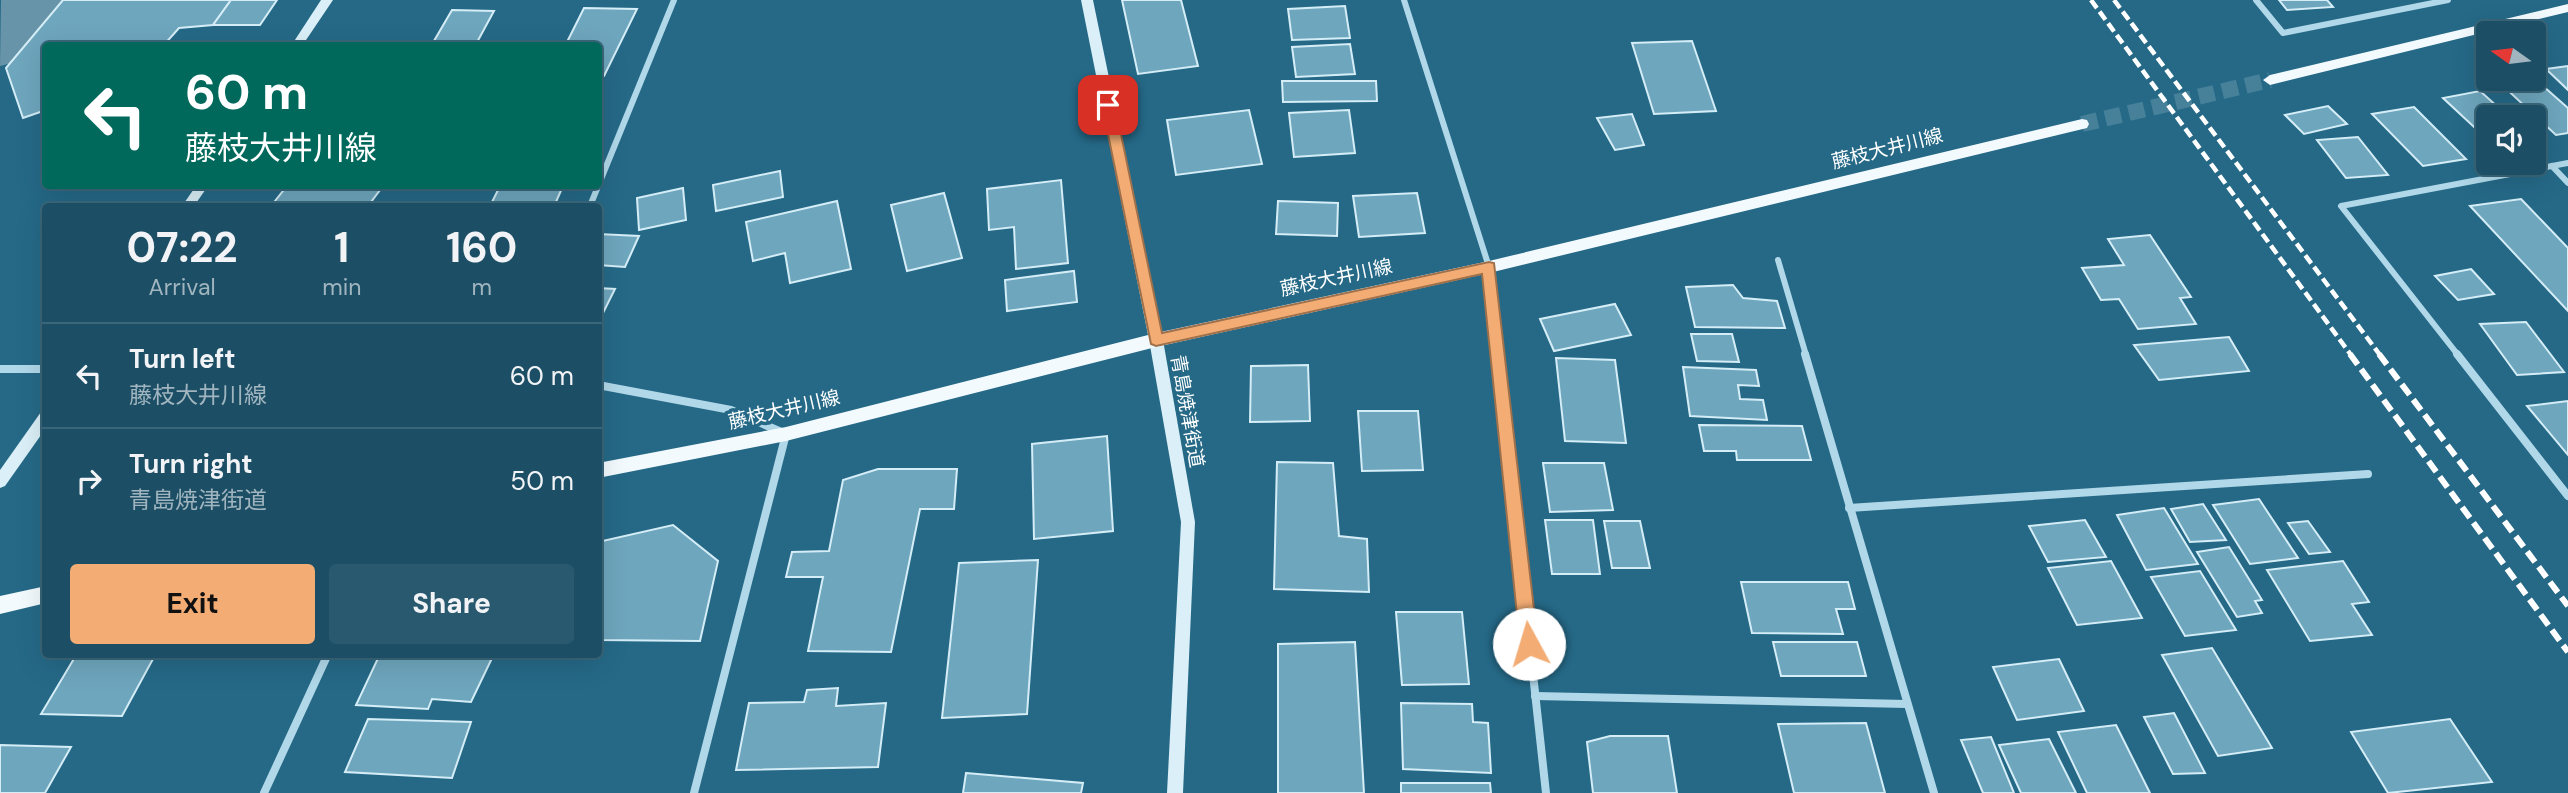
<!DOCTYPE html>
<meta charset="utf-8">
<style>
:root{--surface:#1c4f65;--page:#29596e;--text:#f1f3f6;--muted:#a0b5bf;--line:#3a6679;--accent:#f3ad74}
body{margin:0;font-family:"DM Sans","Noto Sans JP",sans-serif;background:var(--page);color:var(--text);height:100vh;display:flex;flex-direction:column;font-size:26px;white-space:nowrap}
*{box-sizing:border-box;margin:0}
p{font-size:23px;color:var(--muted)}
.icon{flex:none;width:38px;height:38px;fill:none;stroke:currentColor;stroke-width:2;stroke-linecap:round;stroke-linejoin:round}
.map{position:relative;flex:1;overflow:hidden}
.sheet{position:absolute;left:42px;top:203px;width:560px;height:455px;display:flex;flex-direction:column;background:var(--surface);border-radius:7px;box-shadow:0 7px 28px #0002,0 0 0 2px var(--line)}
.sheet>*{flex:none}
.hud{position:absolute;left:42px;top:42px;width:560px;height:147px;border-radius:7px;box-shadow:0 7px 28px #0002,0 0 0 2px var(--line);background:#00695c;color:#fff;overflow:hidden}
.needle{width:46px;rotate:284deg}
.fabs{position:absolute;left:2476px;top:21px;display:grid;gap:14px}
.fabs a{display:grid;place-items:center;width:70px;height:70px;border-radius:7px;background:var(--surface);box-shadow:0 7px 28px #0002,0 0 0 2px var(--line);font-size:35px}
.pin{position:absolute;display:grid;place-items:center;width:60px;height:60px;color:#fff;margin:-30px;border-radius:14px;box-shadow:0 4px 10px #0006}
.me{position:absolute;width:77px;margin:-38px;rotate:354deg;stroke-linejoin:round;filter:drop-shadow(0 0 5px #0008)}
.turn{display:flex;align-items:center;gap:24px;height:147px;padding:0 28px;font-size:32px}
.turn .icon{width:91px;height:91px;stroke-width:2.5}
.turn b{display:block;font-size:49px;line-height:60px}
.eta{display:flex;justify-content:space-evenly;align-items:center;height:119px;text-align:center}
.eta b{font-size:42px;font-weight:700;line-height:49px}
.primary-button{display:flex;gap:14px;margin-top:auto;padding:14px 28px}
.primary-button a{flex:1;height:80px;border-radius:7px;background:var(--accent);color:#111;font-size:28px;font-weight:700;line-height:80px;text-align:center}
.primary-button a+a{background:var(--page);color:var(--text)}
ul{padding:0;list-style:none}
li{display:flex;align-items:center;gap:21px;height:105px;padding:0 28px;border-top:2px solid var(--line)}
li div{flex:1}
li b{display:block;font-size:26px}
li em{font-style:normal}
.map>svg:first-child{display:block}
</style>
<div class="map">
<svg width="2568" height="793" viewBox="0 0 2568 793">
<rect width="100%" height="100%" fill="#256987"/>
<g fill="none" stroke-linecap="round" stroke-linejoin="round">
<path fill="#6794a8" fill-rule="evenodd" d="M70 0 24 60 0 66 1 0Z"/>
</g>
<g fill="#6ea6bd" stroke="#d4edf7" stroke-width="2">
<path d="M63 0H231L213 25 179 28 163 46H46V110L23 118 6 68Z"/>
<path d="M231 0H277L260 25H213Z"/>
<path d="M1122 0H1181L1198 66 1138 74Z"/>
<path d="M2279 0H2327L2333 7 2287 10Z"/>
<path d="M1345 6 1350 38 1292 40 1288 9Z"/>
<path d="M584 8 637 9 604 76H598V46H565Z"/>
<path d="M452 10 494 11 475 46H431Z"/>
<path d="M1692 41 1716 111 1654 114 1632 43Z"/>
<path d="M175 42 241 43 240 46H172Z"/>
<path d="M1350 44 1355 74 1296 77 1292 47Z"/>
<path d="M2568 66V90L2546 69Z"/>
<path d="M2535 79 2568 108V133L2556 135 2501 84Z"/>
<path d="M1282 81H1376L1377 101 1283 102Z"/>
<path d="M2480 91 2509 117H2488V140L2443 98Z"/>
<path d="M2328 106 2347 124 2304 134 2285 115Z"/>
<path d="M2414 107 2466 159 2423 166 2372 114Z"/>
<path d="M1249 110 1262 164 1176 175 1167 120Z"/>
<path d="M1349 110 1355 153 1294 157 1289 113Z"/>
<path d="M1632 114 1644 145 1615 150 1597 118Z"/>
<path d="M2358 137 2388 175 2346 178 2317 140Z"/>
<path d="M780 171 783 197 716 211 713 185Z"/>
<path d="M1061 180 1068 263 1016 269 1014 227 989 230 987 189Z"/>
<path d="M287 186H383L368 206H271Z"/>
<path d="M500 186H563L556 202H492Z"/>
<path d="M683 188 686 220 639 230 637 198Z"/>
<path d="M944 193 962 258 907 271 891 205Z"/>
<path d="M1417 193 1425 233 1359 237 1353 196Z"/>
<path d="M2521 199 2568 248V311L2470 206Z"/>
<path d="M837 201 851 269 790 283 785 253 753 261 746 222Z"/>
<path d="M1278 201 1338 203 1337 236 1276 234Z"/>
<path d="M598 234 639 236 625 267 598 265Z"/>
<path d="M2150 235 2191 297 2180 298 2196 324 2138 329 2119 299 2101 300 2082 268 2124 265 2108 239Z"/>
<path d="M2471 269 2494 294 2458 300 2435 276Z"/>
<path d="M1074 271 1077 302 1007 311 1005 280Z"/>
<path d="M1733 285 1743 298 1777 301 1785 328 1695 327 1686 287Z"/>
<path d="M598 288 615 289 598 323Z"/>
<path d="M1615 304 1631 335 1554 351 1540 319Z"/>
<path d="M2526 322 2564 372 2517 375 2480 324Z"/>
<path d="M1691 334H1732L1739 362 1697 361Z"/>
<path d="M2229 337 2249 371 2159 380 2134 345Z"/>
<path d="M1556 358 1615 360 1626 443 1565 441Z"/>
<path d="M1308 365 1310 421 1250 422 1251 366Z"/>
<path d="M1683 367 1756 370 1759 386 1738 385 1740 399 1763 400 1767 420 1690 416Z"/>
<path d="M2568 401V455L2527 406Z"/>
<path d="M1358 411H1418L1423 470 1362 471Z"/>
<path d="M1699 425 1802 426 1811 460H1737L1736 451H1704Z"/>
<path d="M1107 436 1113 531 1034 539 1032 444Z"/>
<path d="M1277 462 1333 463 1339 536 1367 539 1369 592 1274 589Z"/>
<path d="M1543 463H1604L1613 510 1550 512Z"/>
<path d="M878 469H957L954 509H920L891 652 808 651 823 577H786L792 552 829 551 843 480Z"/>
<path d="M2259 499 2298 558 2250 564 2213 505Z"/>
<path d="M2203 504 2226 540 2190 542 2171 509Z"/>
<path d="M2164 508 2198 564 2146 570 2117 515Z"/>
<path d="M1545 520H1593L1600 574H1552Z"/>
<path d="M2085 520 2106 557 2048 562 2029 526Z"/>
<path d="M1604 521H1640L1650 568H1612Z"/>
<path d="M2308 521 2330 552 2309 554 2288 523Z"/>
<path d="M673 525 718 561 700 641 598 640V542Z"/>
<path d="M2229 547 2262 600 2255 601 2262 613 2237 617 2197 552Z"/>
<path d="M1038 560 1027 714 942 718 959 563Z"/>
<path d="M2111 561 2142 618 2077 625 2048 568Z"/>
<path d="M2343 561 2369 602 2352 604 2372 635 2310 641 2267 570Z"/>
<path d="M2200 571 2236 630 2185 636 2151 577Z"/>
<path d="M1741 582H1848L1855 609H1836L1843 634 1752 633Z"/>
<path d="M1396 612H1462L1469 684 1402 685Z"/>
<path d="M1355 642 1364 793H1278V644Z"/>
<path d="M1773 642H1857L1866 676H1781Z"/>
<path d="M2212 648 2272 748 2218 756 2162 655Z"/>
<path d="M380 654H494L471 702 432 699 428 709 356 705Z"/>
<path d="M75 657 153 659 122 716 41 714Z"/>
<path d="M2059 659 2084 711 2017 720 1993 667Z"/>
<path d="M838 688 836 706 886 703 878 767 736 770 749 703 804 702 807 690Z"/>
<path d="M1401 703 1472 704 1473 722 1488 723 1491 773 1403 769Z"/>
<path d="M2174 713 2205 773 2173 774 2144 717Z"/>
<path d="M368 719 471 722 452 778 345 772Z"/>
<path d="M2450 719 2492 782 2388 793 2351 732Z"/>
<path d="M1866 723 1885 793H1794L1778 724Z"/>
<path d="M2116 725 2150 793H2087L2058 732Z"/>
<path d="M1610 736H1668L1677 793H1593L1587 742Z"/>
<path d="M1991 737 2014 793H1983L1961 740Z"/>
<path d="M2049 739 2076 793H2021L1999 745Z"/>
<path d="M0 745 71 747 45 793H0Z"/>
<path d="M966 773 1083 783 1081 793H963Z"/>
<path d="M1401 783H1490L1491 793H1401Z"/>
</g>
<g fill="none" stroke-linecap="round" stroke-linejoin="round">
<path stroke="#468099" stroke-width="16" stroke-dasharray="16 8" stroke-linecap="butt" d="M2082 124 2270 80"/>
<g stroke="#b0d8e9" stroke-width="6">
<path d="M1404 0 1489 267 1499 355"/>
<path d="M2256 0 2283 33 2448 0"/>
<path d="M2552 166 2568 183"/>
<path d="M590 206 674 0"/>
<path d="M1778 260 1806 355"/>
<path d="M2458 355 2341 206 2568 163"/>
</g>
<g stroke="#b0d8e9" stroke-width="8">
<path d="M1498 354 1546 793"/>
<path d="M1805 354 1934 793"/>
<path d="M2457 354 2568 496"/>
<path d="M0 369H46"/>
<path d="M598 385 731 410 786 434 694 793"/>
<path d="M1849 508 2368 474"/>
<path d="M1535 696 1907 704"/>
<path d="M264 793 328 654"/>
</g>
<g fill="#daeff7" fill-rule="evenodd">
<path d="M321 0H333L302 46H291Z"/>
<path d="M1081 0H1093L1163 340 1195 522 1183 793H1167L1181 522 1149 340Z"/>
<path d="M196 186H208L194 206H182Z"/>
<path d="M46 410V428L5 486 0 488V470L41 412Z"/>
</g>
<g fill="#f3fafe" fill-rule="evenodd">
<path d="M2568 4V12L2270 85 2263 80 2270 75Z"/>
<path d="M2082 119 2087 120 2089 124 2087 128 1489 273 1156 347 786 441 598 478V463L786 427 1156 333 1489 261Z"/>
<path d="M46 586V603L0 614V596Z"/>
</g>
<g stroke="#fff" stroke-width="4.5" stroke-dasharray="10 4.5" stroke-linecap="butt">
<path d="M2091 0 2351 355"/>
<path d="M2114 0 2380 355"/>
</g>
<g stroke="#fff" stroke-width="6" stroke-dasharray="13 6" stroke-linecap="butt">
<path d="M2350 354 2568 652"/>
<path d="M2379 354 2568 606"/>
</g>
</g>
<path fill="#f3ad74" stroke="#9e704b" stroke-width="2" d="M1108 100 1115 105 1162 333 1489 262 1494 263 1538 644 1536 650 1529 652 1523 650 1520 644 1482 274 1156 346 1151 344 1102 105Z"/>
<g text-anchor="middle" stroke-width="7" stroke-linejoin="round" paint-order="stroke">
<g font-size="19" fill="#fff" stroke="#256987">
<text transform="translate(1887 148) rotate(-14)" y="7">藤枝大井川線</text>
<text transform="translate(1336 277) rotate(-12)" y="7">藤枝大井川線</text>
<text transform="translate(784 409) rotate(-13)" y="7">藤枝大井川線</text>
<text transform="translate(1188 411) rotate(80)" y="7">青島焼津街道</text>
</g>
</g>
</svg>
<div class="fabs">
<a><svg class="needle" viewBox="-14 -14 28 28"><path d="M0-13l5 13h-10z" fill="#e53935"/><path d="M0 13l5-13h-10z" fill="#a0b5bf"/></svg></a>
<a><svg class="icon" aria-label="sound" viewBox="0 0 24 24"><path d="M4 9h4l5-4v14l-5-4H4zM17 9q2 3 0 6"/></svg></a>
</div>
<div class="pin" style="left:1108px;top:105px;background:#d93025"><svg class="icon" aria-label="arrive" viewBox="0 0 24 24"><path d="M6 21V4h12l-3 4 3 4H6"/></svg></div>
<svg class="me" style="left:1529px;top:644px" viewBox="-20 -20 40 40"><circle r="19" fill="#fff"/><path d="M0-13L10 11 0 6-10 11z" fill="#f3ad74"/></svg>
<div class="hud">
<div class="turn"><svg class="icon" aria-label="left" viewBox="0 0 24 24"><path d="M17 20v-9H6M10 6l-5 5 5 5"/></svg><div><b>60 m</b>藤枝大井川線</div></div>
</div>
<section class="sheet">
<div class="eta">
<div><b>07:22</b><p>Arrival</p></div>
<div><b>1</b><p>min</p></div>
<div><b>160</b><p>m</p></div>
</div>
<ul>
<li><svg class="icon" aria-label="left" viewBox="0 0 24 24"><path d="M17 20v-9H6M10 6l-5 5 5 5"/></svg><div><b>Turn left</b><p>藤枝大井川線</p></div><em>60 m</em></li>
<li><svg class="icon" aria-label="right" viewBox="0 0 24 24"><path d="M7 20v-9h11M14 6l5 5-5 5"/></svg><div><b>Turn right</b><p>青島焼津街道</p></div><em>50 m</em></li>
</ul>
<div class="primary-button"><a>Exit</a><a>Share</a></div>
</section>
</div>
